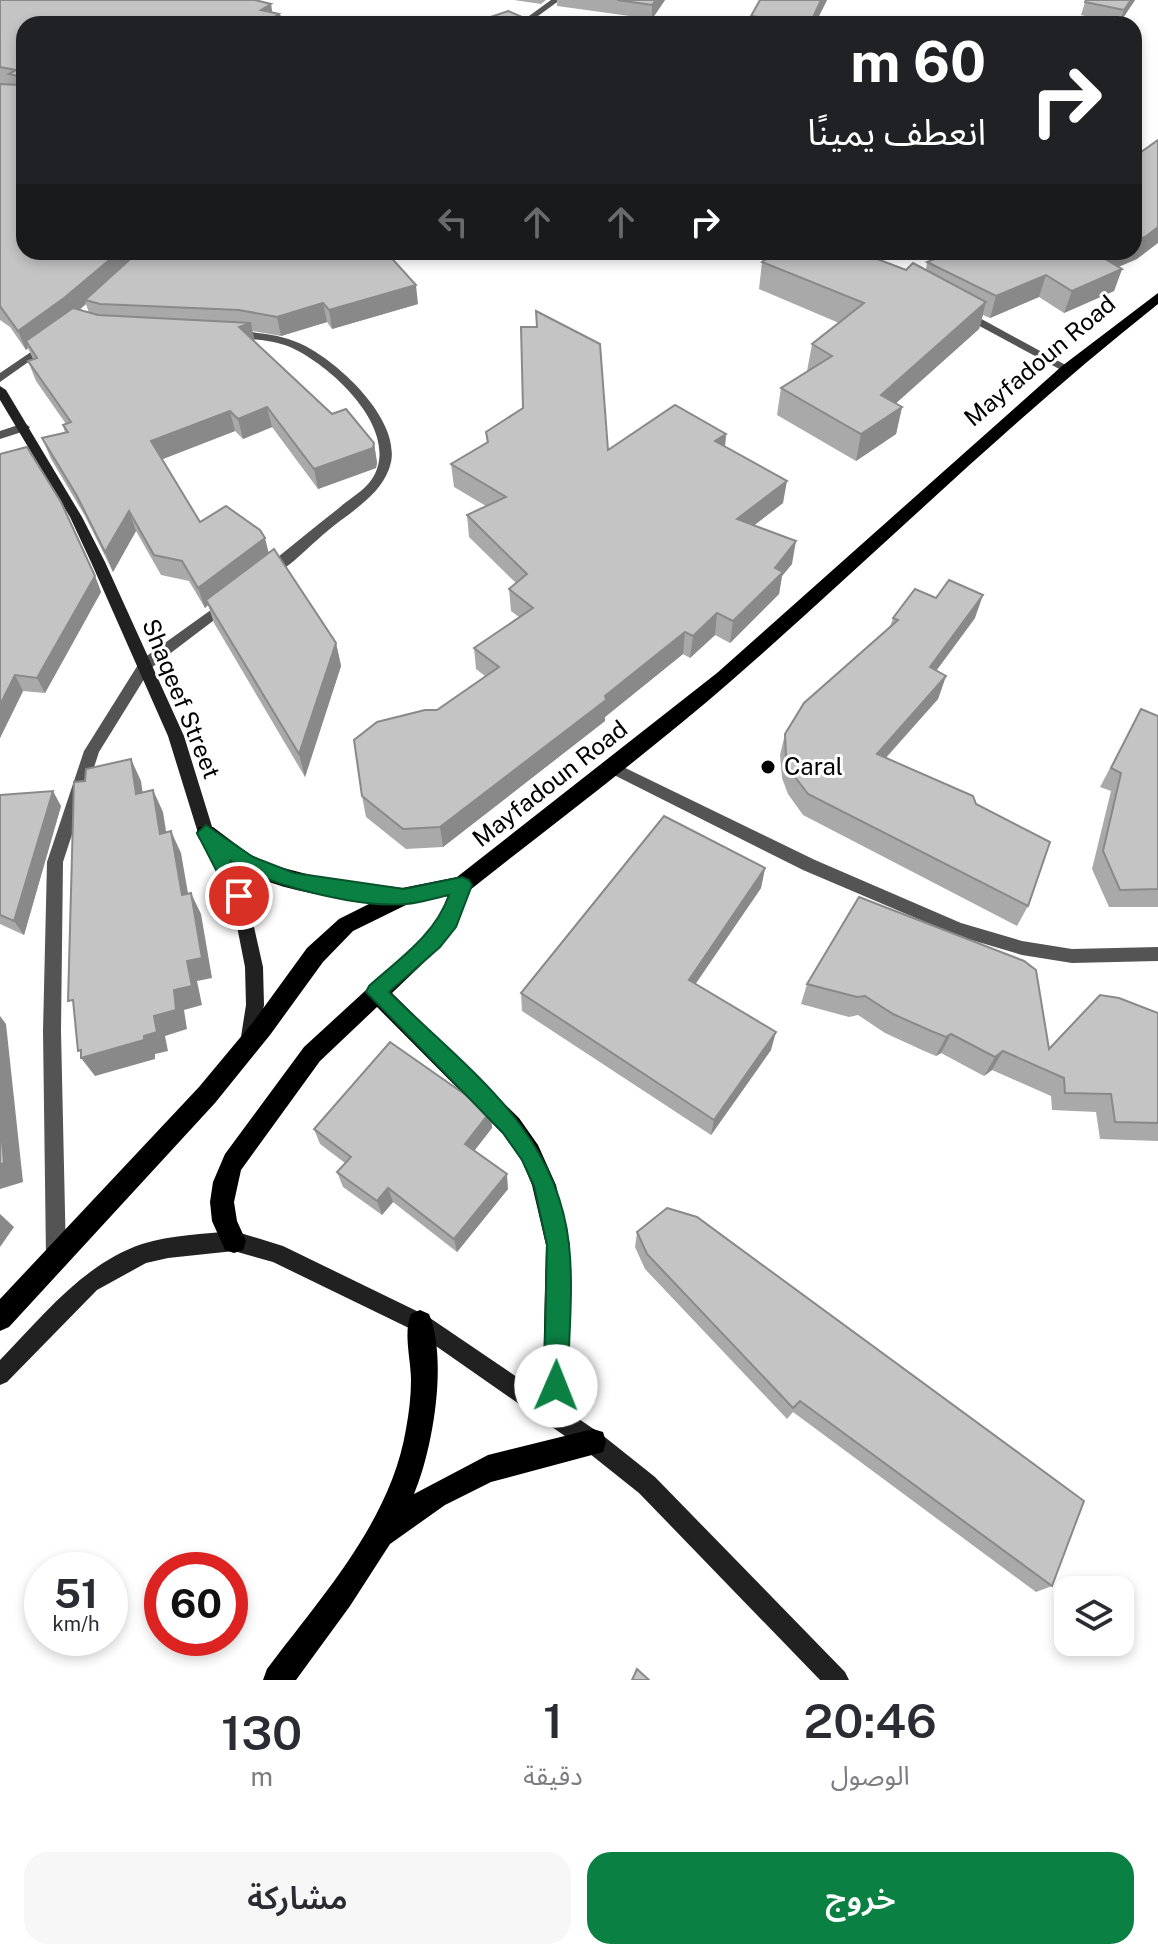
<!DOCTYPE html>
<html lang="ar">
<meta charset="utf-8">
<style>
:root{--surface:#fff;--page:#f7f7f7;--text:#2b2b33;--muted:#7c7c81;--accent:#0b8043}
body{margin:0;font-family:"Public Sans","Noto Sans Arabic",sans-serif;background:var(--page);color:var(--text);direction:rtl;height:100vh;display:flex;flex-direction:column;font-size:30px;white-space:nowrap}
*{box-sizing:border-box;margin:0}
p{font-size:26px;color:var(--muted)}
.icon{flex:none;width:44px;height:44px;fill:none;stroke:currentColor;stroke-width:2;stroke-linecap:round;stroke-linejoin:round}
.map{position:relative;height:1680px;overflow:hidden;direction:ltr}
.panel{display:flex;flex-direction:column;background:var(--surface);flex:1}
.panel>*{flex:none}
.guide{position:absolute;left:16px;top:16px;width:1126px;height:244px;border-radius:24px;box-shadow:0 4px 12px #0003;direction:rtl;background:#202124;color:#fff;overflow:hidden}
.controls{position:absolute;left:1054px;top:1576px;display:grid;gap:16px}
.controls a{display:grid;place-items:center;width:80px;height:80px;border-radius:16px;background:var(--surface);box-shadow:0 4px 12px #0003;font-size:40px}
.speed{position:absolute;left:24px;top:1552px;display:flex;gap:16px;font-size:40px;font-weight:700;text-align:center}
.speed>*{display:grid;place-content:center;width:104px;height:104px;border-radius:50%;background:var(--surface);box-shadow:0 4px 12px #0003;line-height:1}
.speed small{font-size:20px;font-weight:400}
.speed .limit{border:12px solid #d22;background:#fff;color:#111}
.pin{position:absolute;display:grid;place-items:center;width:68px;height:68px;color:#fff;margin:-34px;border:4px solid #fff;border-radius:50%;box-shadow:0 2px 8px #0007}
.me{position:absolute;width:88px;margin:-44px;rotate:1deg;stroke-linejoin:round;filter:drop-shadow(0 0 6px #0008)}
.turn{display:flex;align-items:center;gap:28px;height:168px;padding:0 24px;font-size:36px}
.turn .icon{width:104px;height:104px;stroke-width:2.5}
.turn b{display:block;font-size:56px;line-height:68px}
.lanes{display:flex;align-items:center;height:76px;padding:0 24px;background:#0003;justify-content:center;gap:40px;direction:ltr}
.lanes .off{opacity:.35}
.eta{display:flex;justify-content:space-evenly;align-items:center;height:136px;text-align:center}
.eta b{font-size:48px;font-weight:600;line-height:56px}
.button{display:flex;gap:16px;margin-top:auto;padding:16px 24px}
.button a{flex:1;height:92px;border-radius:24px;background:var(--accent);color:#fff;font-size:32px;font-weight:600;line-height:92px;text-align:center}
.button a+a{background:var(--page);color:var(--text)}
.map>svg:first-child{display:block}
</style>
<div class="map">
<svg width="1158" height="1680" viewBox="0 0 1158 1680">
<rect width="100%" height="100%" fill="#fff"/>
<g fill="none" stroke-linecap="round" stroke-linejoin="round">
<g fill="#545454" fill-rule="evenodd">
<path d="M216 0H229L308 24H295Z"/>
<path d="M551 0H560L527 24H518Z"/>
<path d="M959 311H967L1073 369 1063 371 959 315Z"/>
<path d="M233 331C255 332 279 334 299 343 336 359 407 423 389 469 379 497 347 514 325 533 308 547 288 570 267 578L260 573 262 570C288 549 313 528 339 508 349 499 365 490 372 479 403 431 331 365 290 347 270 339 249 340 229 336L227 334Z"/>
<path d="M47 341 51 342V346L0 382V373Z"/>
<path d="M24 423 30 427 28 430 0 439V431Z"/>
<path d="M229 597 234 599 236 602 234 605 151 668 99 752 63 862 61 1031 66 1257 63 1264 56 1267 49 1264 46 1257 43 1031 47 862 84 751 141 660Z"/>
<path d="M613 762 815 860 961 923 1022 941 1072 949 1158 947V961L1072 963 1022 955 958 936 803 870 608 772 605 768Z"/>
</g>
<g fill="#212121" fill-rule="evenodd">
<path d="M0 386 6 390 82 517 105 562 184 736 214 833 247 896 263 967 264 1005 255 1049 249 1051 243 1049 240 1043 246 1005 245 967 231 896 198 833 168 736 91 562 70 517 0 400Z"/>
<path d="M234 1231 283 1246 427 1316 601 1434 655 1477 845 1672 849 1680H820L639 1493 585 1450 413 1330 273 1262 234 1251 168 1258 146 1263 97 1290 7 1382 0 1385V1360C42 1317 83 1264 142 1244 171 1235 204 1234 234 1231Z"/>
</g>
<g fill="#000" fill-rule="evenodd">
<path d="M1158 293V304C1009 422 874 556 731 681 647 754 557 821 470 890L456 927 440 947 392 993 519 1118 538 1145 556 1185 570 1245 568 1415 564 1424 555 1428 546 1424 542 1415 546 1245 532 1185 522 1161 503 1134 377 1007 320 1061 241 1170 234 1202 237 1221 246 1241 243 1250 234 1253 225 1250 212 1221 210 1202 213 1182 225 1154 304 1047 426 935 440 916 448 896 408 904 353 931 323 962 270 1035 215 1103 9 1327 0 1331V1299L199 1087 254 1021 307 948 339 919 373 902C328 897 280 891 239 869 225 861 212 848 199 839L196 833 199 827H213L249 854 272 865 322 878 402 888 457 877 717 673 1062 366Z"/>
<path d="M420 1310 429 1314C448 1360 433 1449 414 1494L488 1455 593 1429 603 1432 606 1442 603 1452 491 1482 445 1505 390 1544 350 1606 296 1680H263L267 1669C321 1597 391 1521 406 1429 409 1413 411 1396 411 1380 411 1359 403 1334 411 1314Z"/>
</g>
</g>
<g fill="#a9a9a9" fill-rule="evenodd">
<path d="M0 0 271 4 272 13 24 252 418 304 332 329 327 322 281 336 252 331 255 342 332 414 374 443 377 463 376 468 318 489 272 427 243 439 235 431 162 459 200 522 269 552 336 643 341 666 305 777 214 623 208 605 205 608 189 581 161 575 136 531 113 572 85 516 51 459 42 438 65 433 63 425 66 424 36 381 28 361 33 359 28 348 26 350 10 327 0 320ZM86 304 89 313 79 310Z"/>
<path d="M514 0H546L541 4Z"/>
<path d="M557 0H665L652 19 557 6Z"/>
<path d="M760 0H827L815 24H750L751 16Z"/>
<path d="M1135 0 1119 24 1081 15 1085 2Z"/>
<path d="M1137 259 1118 267 1122 269 1114 291 1064 313 1039 297 990 318 983 315 979 329 896 403 902 407 896 434 856 461 777 415 781 388 807 371 812 344 839 323 759 289 762 262 906 270H926L927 262Z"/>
<path d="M486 432 608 450 726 434 725 447 783 503 754 525 792 564 782 576 779 594 730 643 715 635 690 658 683 654 605 717V721L443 847 406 849 366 817 362 796 437 710 485 676 476 669 474 648 519 617 511 611 509 589 516 583 469 537 467 515 486 506 454 487 451 464 487 443Z"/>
<path d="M0 454 95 576 101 592 45 693 23 691 0 738Z"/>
<path d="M893 618H975L936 671 946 676 938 699 886 758 976 804 1028 906 1017 926 803 815 788 794 782 778 780 755 785 734 890 627Z"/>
<path d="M1141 709 1158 716V907H1109L1092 869 1111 791 1100 787Z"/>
<path d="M0 795 61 806 24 935 0 924Z"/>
<path d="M765 868 761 888 695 984 771 1050 711 1135 522 1011 521 993Z"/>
<path d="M859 897 1049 1049 1158 1013V1141L1100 1139 1096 1112 1052 1110 1051 1096 992 1070 984 1076 941 1053 936 1056 922 1050 885 1033 858 1015 849 1017 801 1004 807 984Z"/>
<path d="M490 1112 492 1128 474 1150 508 1189 457 1252 393 1202 382 1215 343 1187 337 1172 345 1163 320 1144 314 1129Z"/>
<path d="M637 1232 1052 1586 1036 1592 793 1412 787 1419 645 1269 635 1247Z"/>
</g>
<g fill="#898989">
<path d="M656 0H665L652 19V5Z"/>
<path d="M821 0H827L815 24H809Z"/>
<path d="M1131 0H1135L1119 24 1124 10Z"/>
<path d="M271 4 273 18 279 14 280 24H264L261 10Z"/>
<path d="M1158 227V243L1137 259 1092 278 1100 256 1109 252H1134V242Z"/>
<path d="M119 252H146L85 300 86 304 71 317 26 341 28 348 26 350 18 331Z"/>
<path d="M1122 269 1114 291 1064 313 1072 291Z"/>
<path d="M1046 275 1039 297 990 318 996 296Z"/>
<path d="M416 285 418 304 332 329 329 310Z"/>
<path d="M986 302 979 329 875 422 881 395Z"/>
<path d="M323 303 327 322 281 336 277 317Z"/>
<path d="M251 323 255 343 239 327Z"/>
<path d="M267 407 272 427 243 439 238 419Z"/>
<path d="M902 407 896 434 856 461 861 434Z"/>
<path d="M230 411 235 431 158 461 151 441Z"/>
<path d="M726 434 724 456 715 441Z"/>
<path d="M374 443 377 463 376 468 318 489 314 469Z"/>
<path d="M787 481 783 503 734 541 737 519Z"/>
<path d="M129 511 136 531 113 572 105 552Z"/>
<path d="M265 538 270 558 206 600 208 605 205 608 198 588Z"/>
<path d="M796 541 792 564 782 576 779 594 730 643 733 621Z"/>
<path d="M95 576 101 592 45 693 37 678Z"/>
<path d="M983 595 975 618 922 690 930 667Z"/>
<path d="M717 613 715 635 690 658 693 636Z"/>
<path d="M685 632 683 654 605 717V721L443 847 440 827Z"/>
<path d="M336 643 341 666 305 777 299 754Z"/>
<path d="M15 675 23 691 0 738V705Z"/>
<path d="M946 676 938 699 870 775 877 754Z"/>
<path d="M131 759 141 781 146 816 136 794Z"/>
<path d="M153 790 163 812 170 856 160 834Z"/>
<path d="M53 791 61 806 24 935 14 921Z"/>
<path d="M171 831 181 853 192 916 182 895Z"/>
<path d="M765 868 761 888 686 998 689 980Z"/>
<path d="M191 893 201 914 212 978 197 981 202 1005 184 1010 187 1029 165 1036 168 1051 155 1054V1059L95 1076 81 1058 154 1016 174 990 187 961Z"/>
<path d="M0 1016 6 1024 23 1182 0 1189Z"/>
<path d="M776 1032 771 1050 711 1135 714 1120Z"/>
<path d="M951 1034 941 1053 936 1056 946 1037Z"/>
<path d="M1003 1051 992 1070 984 1076 995 1057Z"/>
<path d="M490 1112 492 1128 468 1159 465 1144Z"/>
<path d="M507 1174 508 1189 457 1252 454 1239Z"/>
<path d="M388 1188 393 1202 382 1215 377 1201Z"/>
<path d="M0 1214 14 1227 0 1247Z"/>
</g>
<g fill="#c4c4c4" stroke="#898989" stroke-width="2">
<path d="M0 0H255L271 4 261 10 279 14 264 24H24V252H119L64 298 18 331 0 306V84L20 85 21 77 9 74 16 70 0 67Z"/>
<path d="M617 0H656L652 5Z"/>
<path d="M760 0H821L810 24 751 16Z"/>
<path d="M1086 0H1131L1124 10 1085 2Z"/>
<path d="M508 11 538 24H470Z"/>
<path d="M1158 140V227L1145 237 1134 242V157Z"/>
<path d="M138 252H386L416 285 329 310 323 303 277 317 239 310 100 304 85 300Z"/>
<path d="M775 252H859L906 270 913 263 986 302 881 395 902 407 861 434 781 388 832 356 812 344 864 303 762 262Z"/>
<path d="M952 252H1109L1100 256 1122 269 1072 291 1046 275 996 296 927 262Z"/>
<path d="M73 308 98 315 251 323 239 327 332 414 346 409 374 443 373 448 314 469 267 407 238 419 230 411 151 441 200 522 226 506 260 530 265 538 198 588 182 561 154 555 129 511 105 552 77 496 42 438 68 432 63 425 71 422 28 361 37 358 26 341Z"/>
<path d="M536 311 600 344 608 450 675 405 726 434 715 441 787 481 737 519 796 541 775 568 783 572 733 621 717 613 693 636 685 632 605 696 606 700 440 827 403 829 362 796 354 740 377 722 425 710H437L499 667 474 648 533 608 509 589 527 574 467 515 506 497 451 464 488 442 486 432 523 408 521 327H537Z"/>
<path d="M27 447 61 502 95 576 37 678 15 675 0 705V454Z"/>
<path d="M274 549 336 643 299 754 206 600Z"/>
<path d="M949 580 983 595 930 667 946 676 877 754 973 796 976 804 1050 842 1028 906 808 794 792 773 786 757 785 734 804 703 898 620 893 618 915 589 936 598Z"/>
<path d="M1141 709 1158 716V889L1120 890 1103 851 1121 773 1111 768Z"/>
<path d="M131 759 136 794 153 790 160 834 171 831 182 895 191 893 202 958 187 961 192 986 174 990 176 1010 154 1016 157 1032 144 1036V1040L81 1058V1050L78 1051 73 1000 68 1001 74 782 85 781 86 769Z"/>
<path d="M53 791 14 921 0 915V795Z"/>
<path d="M664 816 765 868 689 980 776 1032 714 1120 521 993Z"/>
<path d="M859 897 1024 961 1036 970 1049 1049 1100 995 1119 998 1158 1013V1123L1115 1122 1111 1094 1065 1093 1064 1078 1003 1051 995 1057 951 1034 946 1037 931 1031 893 1014 865 996 857 997 807 984Z"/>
<path d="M390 1042 490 1112 465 1144 507 1174 454 1239 388 1188 377 1201 337 1172 351 1157 314 1129Z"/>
<path d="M0 1120 4 1163 0 1164Z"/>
<path d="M667 1208 697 1217 1084 1501 1052 1586 800 1401 793 1408 647 1254 637 1232Z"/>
<path d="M637 1669 649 1680H632Z"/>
</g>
<path fill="#0b8043" stroke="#07532c" stroke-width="2" d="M206 825 253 857 294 873 404 889 462 877 469 880 472 885 456 927 440 947 389 992C466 1068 557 1130 569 1245 574 1291 568 1340 568 1386L564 1395 556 1398 547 1395 544 1386 547 1245 534 1186 522 1160 503 1133 366 992 369 986C399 959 435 935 449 895 435 898 420 903 406 904 362 908 265 886 230 860L248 896 246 901H232L197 833Z"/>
<circle fill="#000" stroke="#fff" stroke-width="3" cx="768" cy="767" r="8"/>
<g text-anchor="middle" stroke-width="6" stroke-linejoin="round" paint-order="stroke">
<g font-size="24" fill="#000" stroke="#fff">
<text transform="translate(1040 361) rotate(-40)" y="8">Mayfadoun Road</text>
<text transform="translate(181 699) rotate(68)" y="8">Shaqeef Street</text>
<text transform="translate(550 784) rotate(-38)" y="8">Mayfadoun Road</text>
</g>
<g font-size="24" fill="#000" stroke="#fff" text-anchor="start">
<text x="784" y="775">Caral</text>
</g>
</g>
</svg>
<div class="controls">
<a><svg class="icon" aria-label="layers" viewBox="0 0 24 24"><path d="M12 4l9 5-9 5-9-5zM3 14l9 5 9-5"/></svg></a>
</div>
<div class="speed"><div>51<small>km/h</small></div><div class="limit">60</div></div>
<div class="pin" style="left:239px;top:896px;background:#d93025"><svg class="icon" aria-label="arrive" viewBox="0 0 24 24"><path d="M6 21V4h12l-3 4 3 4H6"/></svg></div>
<svg class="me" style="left:556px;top:1386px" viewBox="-20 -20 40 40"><circle r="19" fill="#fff"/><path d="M0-13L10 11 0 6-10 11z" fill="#0b8043"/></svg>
<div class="guide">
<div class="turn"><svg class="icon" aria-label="right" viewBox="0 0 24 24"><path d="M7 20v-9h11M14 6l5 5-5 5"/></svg><div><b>60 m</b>انعطف يمينًا</div></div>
<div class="lanes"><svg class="icon off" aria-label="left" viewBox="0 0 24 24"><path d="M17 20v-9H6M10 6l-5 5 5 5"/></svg><svg class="icon off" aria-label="ahead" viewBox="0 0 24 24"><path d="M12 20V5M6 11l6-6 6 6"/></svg><svg class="icon off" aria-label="ahead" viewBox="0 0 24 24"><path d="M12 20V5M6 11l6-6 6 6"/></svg><svg class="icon" aria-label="right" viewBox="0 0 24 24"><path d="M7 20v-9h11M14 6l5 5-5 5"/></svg></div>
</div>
</div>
<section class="panel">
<div class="eta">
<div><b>20:46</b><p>الوصول</p></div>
<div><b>1</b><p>دقيقة</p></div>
<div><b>130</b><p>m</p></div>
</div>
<div class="button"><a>خروج</a><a>مشاركة</a></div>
</section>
